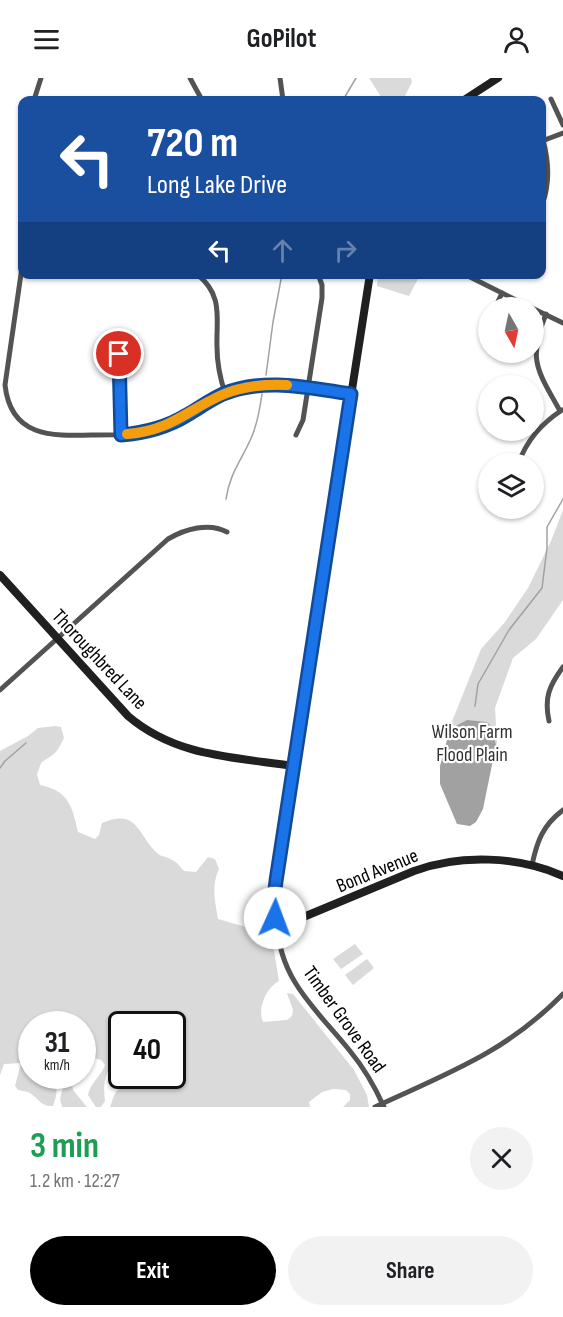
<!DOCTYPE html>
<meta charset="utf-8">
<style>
:root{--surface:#fff;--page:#f2f2f2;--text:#202124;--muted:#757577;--accent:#000}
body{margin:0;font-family:"Sofia Sans Condensed",sans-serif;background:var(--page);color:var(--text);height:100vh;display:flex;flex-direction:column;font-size:22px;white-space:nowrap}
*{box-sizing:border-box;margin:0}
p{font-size:20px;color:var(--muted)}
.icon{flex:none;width:33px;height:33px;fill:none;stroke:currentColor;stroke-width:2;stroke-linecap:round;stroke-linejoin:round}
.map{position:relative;height:1029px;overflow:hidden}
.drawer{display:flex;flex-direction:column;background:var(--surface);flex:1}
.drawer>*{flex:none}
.banner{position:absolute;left:18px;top:18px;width:528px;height:183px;border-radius:12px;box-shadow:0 2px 4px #0004;background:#1a4fa0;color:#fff;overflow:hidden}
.needle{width:39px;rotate:171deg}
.tools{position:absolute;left:478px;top:219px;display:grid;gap:12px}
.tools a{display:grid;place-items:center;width:66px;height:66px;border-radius:50%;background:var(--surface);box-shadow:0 2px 4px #0004;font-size:30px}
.speed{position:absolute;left:18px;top:933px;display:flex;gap:12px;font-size:30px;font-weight:700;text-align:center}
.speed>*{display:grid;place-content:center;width:78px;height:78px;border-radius:50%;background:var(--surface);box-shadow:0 2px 4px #0004;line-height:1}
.speed small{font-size:15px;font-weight:400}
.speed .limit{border:3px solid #111;border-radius:9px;background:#fff;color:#111}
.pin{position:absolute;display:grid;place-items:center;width:51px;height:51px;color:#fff;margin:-26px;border:3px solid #fff;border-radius:50%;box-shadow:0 2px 6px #0007}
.me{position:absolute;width:66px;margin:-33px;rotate:2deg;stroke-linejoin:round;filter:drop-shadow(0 0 4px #0008)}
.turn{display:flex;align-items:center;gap:21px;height:126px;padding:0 30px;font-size:27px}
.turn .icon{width:78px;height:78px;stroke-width:2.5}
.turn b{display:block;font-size:42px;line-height:51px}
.lanes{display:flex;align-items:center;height:57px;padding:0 30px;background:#0003;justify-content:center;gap:30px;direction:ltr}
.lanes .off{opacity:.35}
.round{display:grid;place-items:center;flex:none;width:63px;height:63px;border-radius:32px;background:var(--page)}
.summary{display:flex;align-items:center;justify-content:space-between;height:102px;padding:0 30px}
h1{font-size:36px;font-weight:700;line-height:45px;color:#1e9e55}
.action{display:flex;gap:12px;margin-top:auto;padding:12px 30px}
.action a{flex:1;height:69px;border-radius:36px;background:var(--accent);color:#fff;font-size:24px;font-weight:700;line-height:69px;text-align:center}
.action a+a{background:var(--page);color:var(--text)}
header{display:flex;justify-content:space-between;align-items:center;height:78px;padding:0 30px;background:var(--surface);font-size:27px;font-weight:700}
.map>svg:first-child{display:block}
</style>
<header><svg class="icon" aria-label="menu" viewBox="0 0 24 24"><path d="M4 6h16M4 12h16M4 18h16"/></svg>GoPilot<svg class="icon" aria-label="person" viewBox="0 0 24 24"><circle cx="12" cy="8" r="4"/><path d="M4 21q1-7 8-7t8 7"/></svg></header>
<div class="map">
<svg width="563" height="1029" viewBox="0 0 563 1029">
<rect width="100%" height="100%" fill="#fff"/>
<g fill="#dadada">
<path d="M369 0H411L412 4 403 22H383Z"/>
<path d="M378 197H420L409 218 377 208Z"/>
<path d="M563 432V522L536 561 513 580 495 630 497 664 495 676 490 687 446 685 447 656 481 571 505 544 528 510 551 463Z"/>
<path d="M55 648 61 649 64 660C55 678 56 674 41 685L37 696 40 707C69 713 72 728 78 754L95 761 99 757 102 745C138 730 137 756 157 775 161 779 169 779 174 783 178 785 181 790 184 793L196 794 208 779 215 781 219 791C211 808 215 823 218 841L259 853 270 849 279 903C266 910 257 930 263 944L287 942 292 938 293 932 287 915 293 916 354 992 367 1017 369 1029H343L350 1022V1016L346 1012 333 1011 322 1014 309 1024 310 1029H110C112 1024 113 1018 116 1014 125 1005 135 1013 141 998H172V946H122L121 984H114C104 997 103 1007 105 1023L101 1029H96L88 1017C90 1005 101 998 105 987L101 982 83 977 82 946H32V998C37 998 48 996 52 999 60 1005 56 1020 53 1028 40 1029 38 1019 28 1014 25 1013 21 1013 18 1012L15 1008 21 985 4 986 0 997V673L28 658 38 650Z"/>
<path d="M355 866 363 876 341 891 333 881Z"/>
<path d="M367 881 374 890 353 907 345 897Z"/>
<path d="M66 998H71L73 1012 87 1029H62L60 1021Z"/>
</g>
<path fill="#a1a1a1" d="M467 642 487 644 491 648 496 667 483 731 476 744 470 748 457 746 440 706V688L450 651Z"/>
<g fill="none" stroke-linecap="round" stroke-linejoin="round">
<g stroke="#a1a1a1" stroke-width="1.5">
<path d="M343 22 356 0"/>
<path d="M266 297 273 244 282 196"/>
<path d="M226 421C230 394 242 382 252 358 258 344 260 330 262 316"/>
<path d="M475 628 478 606 509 552 542 510 547 470V449L563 421"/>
<path d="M0 690 5 683 26 665"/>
</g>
<g stroke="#535353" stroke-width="5">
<path d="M190 0 202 22"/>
<path d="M280 0 283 22"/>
<path d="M551 21 563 47"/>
<path d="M34 22 41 0"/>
<path d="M542 63 563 55"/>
<path d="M542 127C550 105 549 85 543 62"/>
<path d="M22 189 5 307C11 361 54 358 96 357 118 357 139 357 160 350 191 340 214 316 246 310 281 302 317 311 351 316"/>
<path d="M197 196C224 218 216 240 217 269 217 285 220 300 225 315"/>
<path d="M464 196 532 230"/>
<path d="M495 230 502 215"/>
<path d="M534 231 563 245"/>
<path d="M546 236C527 282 538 293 560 333"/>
<path d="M488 258 489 243"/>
<path d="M115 265 120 283 121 357"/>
<path d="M296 357 303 342 322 220V207L319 199"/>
<path d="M518 386C527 362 541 346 562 332"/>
<path d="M0 612 168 461C185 451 209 444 227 454"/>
<path d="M549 643C544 620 549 608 563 589"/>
<path d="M532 787C537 763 543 747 563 732"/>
<path d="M277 846C280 903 317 932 350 973 364 990 375 1009 384 1029"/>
<path d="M375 1029C448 995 505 975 563 916"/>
</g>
<g stroke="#202020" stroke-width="8">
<path d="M464 22 498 0"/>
<path d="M370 196 285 742C282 767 268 824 277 846L289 845 414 793C460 776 518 778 563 798"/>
<path d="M0 497 128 638C176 679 234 679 294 688"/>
</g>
</g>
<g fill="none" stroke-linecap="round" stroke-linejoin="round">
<defs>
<path id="route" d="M119 276 121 357C145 355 166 350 187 337 199 330 210 322 223 316 265 299 309 310 351 316L276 803 273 830 275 840"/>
</defs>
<use href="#route" stroke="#114b97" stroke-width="15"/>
<use href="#route" stroke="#1a73e8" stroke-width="10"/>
<path stroke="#f59e0b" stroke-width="10" d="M127 356C170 353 187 332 222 317 242 308 265 306 287 307"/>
</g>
<g text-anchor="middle" stroke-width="4.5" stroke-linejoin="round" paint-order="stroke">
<g font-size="20" fill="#000" stroke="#fff">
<text transform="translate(100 581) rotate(47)" y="7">Thoroughbred Lane</text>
<text transform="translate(377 792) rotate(-22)" y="7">Bond Avenue</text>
<text transform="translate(345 941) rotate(54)" y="7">Timber Grove Road</text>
</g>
<g font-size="20" fill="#313131" stroke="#fff">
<text x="472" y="660">Wilson Farm<tspan x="472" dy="23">Flood Plain</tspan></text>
</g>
</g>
</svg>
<div class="tools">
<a><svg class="needle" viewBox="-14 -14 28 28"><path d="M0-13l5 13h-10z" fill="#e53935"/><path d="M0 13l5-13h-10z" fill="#757577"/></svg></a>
<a><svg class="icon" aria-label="search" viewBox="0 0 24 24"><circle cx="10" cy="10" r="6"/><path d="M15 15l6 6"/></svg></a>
<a><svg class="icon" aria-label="layers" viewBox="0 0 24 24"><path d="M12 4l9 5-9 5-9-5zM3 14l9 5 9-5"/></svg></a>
</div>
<div class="speed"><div>31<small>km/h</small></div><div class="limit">40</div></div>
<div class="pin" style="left:119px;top:276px;background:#d93025"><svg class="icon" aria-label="arrive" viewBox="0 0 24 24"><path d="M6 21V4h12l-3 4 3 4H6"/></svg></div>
<svg class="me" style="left:275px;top:840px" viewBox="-20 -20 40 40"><circle r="19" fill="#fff"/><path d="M0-13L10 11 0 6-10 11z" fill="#1a73e8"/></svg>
<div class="banner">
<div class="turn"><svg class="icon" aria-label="left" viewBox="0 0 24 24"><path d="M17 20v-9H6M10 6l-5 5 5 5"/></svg><div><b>720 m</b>Long Lake Drive</div></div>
<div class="lanes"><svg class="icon" aria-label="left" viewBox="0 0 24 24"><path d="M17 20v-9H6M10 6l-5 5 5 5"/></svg><svg class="icon off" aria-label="ahead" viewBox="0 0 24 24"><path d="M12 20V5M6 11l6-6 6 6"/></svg><svg class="icon off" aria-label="right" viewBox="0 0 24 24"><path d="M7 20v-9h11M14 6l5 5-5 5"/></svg></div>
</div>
</div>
<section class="drawer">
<div class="summary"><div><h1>3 min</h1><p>1.2 km · 12:27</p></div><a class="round"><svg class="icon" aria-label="close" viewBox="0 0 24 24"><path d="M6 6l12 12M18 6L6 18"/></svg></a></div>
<div class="action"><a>Exit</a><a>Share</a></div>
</section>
